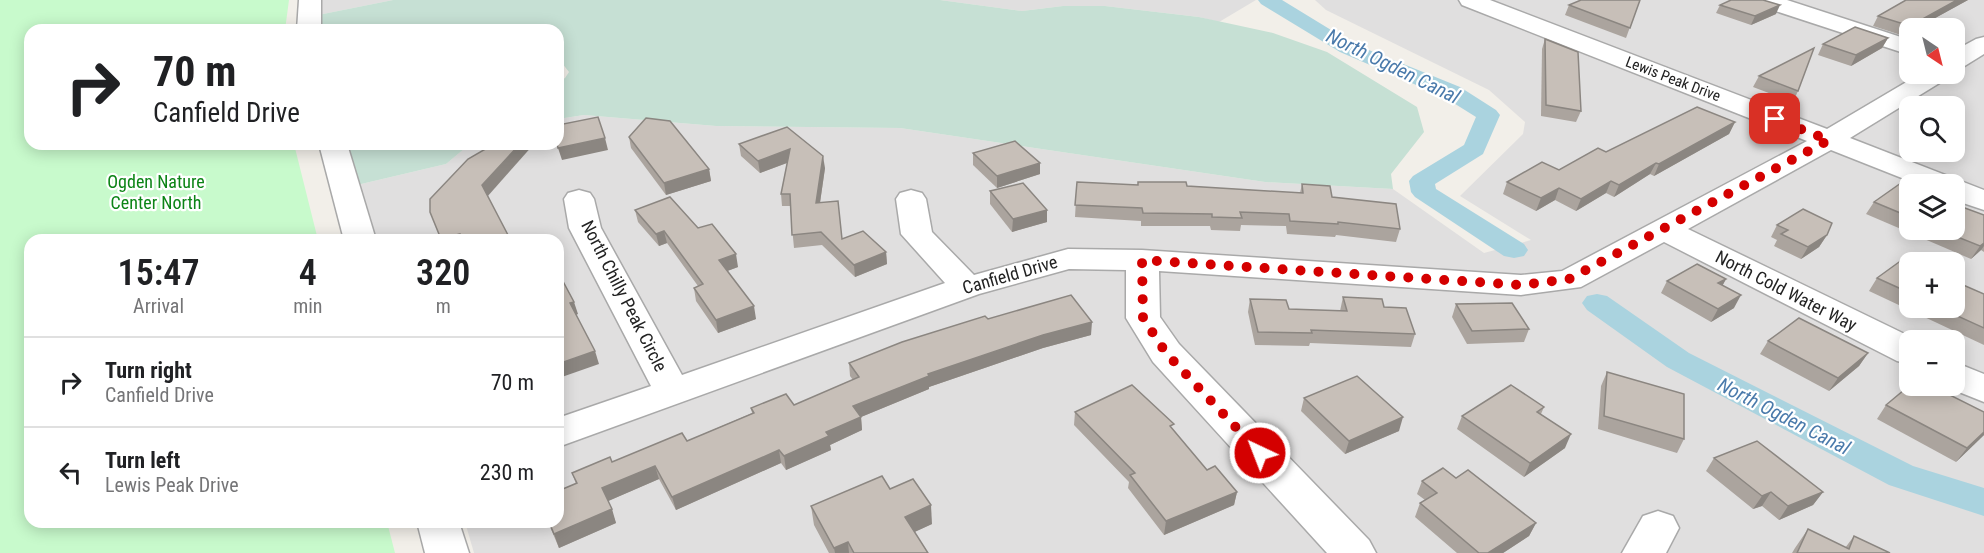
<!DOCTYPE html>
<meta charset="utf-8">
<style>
:root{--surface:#fff;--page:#f6f6f6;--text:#202124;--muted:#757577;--line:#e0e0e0}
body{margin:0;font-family:"Roboto Condensed",sans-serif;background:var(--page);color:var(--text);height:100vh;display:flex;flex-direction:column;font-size:22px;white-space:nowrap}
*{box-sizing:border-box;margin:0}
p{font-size:20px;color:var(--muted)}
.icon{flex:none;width:33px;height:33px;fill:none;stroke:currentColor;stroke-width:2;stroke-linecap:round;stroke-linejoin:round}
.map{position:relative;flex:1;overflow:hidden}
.sheet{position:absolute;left:24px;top:234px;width:540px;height:294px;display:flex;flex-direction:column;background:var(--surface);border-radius:18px;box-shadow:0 3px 15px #0003}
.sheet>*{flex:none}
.banner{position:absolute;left:24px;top:24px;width:540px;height:126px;border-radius:18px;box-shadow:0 3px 15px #0003;background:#fff;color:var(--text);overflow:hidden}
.needle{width:39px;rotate:145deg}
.fabs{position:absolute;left:1899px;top:18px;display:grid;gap:12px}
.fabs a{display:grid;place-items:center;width:66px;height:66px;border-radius:12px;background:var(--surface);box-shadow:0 3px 15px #0003;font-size:30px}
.pin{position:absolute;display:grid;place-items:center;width:51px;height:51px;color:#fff;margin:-26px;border-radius:12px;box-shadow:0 3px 9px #0006}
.me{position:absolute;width:66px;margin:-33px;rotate:317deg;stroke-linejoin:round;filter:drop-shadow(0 0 4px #0008)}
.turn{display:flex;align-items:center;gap:21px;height:126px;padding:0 30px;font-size:27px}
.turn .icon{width:78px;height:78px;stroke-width:2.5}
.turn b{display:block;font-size:42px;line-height:51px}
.eta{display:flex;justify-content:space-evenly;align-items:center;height:102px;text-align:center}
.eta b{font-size:36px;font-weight:600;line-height:42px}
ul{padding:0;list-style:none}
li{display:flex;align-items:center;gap:18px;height:90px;padding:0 30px;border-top:2px solid var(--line)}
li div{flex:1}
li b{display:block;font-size:22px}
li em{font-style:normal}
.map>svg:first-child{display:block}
</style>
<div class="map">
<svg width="1984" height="553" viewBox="0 0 1984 553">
<rect width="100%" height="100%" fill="#f2efe9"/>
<g fill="#e0dfdf" fill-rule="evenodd">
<path d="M320 0H393L318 15Z"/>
<path d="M940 0H1256L1219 22 1199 17 1105 6H1063L1022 11Z"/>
<path d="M1315 0H1984V553H474L465 522H558V240H375L357 185 446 164 470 144H558V119L584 115 716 126 900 128 1265 182 1393 189 1484 253 1531 240 1460 196 1523 134 1525 122 1489 90 1326 10ZM1910 28H1954V74H1910ZM1910 106H1954V152H1910ZM1910 184H1954V230H1910ZM1910 262H1954V308H1910ZM1910 340H1954V386H1910Z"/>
</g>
<g fill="#c6e0d4">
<path d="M393 0H940L1022 11 1063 6H1105L1199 17 1273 33 1327 52 1417 107 1424 132 1391 174 1393 189 1265 182 900 128 716 126 584 115 558 119V82L565 78 569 72 558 58V30H319L318 15Z"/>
<path d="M345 144H470L446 164 357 185Z"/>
</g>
<path fill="#c8facc" d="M0 0H289L285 30H30V144H294L318 240H30V522H387L395 553H0Z"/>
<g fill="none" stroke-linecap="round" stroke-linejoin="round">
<g fill="#aad3df" fill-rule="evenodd">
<path d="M1258 0H1282L1354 44 1460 87 1496 110 1500 115 1483 154 1435 184 1436 189 1524 244 1528 250 1524 256 1514 258 1504 256 1415 197 1411 192 1409 181 1413 176 1464 145 1476 117 1444 97 1340 52 1261 4Z"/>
<path d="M1597 294 1607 296 1689 353 1913 466 1984 488V516L1889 485 1667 367 1587 310 1582 303 1587 296Z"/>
</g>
<defs>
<g id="minor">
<path d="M299 0H321V30H297Z"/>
<path d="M1459 0H1490L1827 129 1920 74H1949L1946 79 1850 138 1984 190V210L1954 200V184H1917L1831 150 1688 229 1917 340H1910V364L1897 361 1664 242 1581 287 1521 295 1159 271 1160 317 1179 344 1369 540 1376 553H1327L1153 362 1126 318V270L1069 269 979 294 558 447V418L651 386 569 228 564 199 568 193 579 190 590 193 594 199 601 228 682 375 945 283 901 234 896 199 900 193 911 190 922 193 926 199 932 232 974 275 1068 249 1142 250 1521 275 1562 271 1807 141 1462 5Z"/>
<path d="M1754 0H1787L1910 40V55L1757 5Z"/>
<path d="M1984 37V54L1963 67 1954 69V51L1976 39Z"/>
<path d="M319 144H347L376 240H344Z"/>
<path d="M1954 362 1984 374V402L1944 386H1954Z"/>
<path d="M1658 511 1673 516 1679 528 1666 553H1622L1643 516Z"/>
<path d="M417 522H459L469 553H425Z"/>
</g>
</defs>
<use href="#minor" stroke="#a9a9a9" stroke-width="3"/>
<use href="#minor" fill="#fff" fill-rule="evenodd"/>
</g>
<g fill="#aba49e">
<path d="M1640 0 1626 38 1565 15 1569 5Z"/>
<path d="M1906 0H1968L1917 28H1910L1904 36 1873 26 1878 16Z"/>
<path d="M1720 5 1776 14 1751 25 1716 13Z"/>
<path d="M1888 38 1882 48 1851 66 1818 55 1823 44Z"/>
<path d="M1545 39 1581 111 1576 122 1541 116 1542 49Z"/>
<path d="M1759 76 1798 91 1793 102 1753 87Z"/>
<path d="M1735 122 1729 134 1654 176 1650 174 1614 197 1606 193 1576 211 1555 200 1536 211 1503 194 1507 182 1559 170 1606 152Z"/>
<path d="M629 137 709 169 711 181 666 195 631 148Z"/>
<path d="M739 144 825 168 820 203 842 239 886 252 887 264 855 277 822 245 794 248 790 206H782L781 194 787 163 760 173 741 156Z"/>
<path d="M973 153 1040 174 997 188 973 165Z"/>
<path d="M1077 182 1138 185V182L1187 186 1300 193 1302 184 1332 197 1400 229 1396 242 1336 235 1335 237 1287 234 1286 226 1241 225 1240 231 1211 230 1210 226H1141V221L1075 217Z"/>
<path d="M1910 186V230H1954L1984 215V252L1981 250 1971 259 1866 214 1874 202Z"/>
<path d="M990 191 1047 210V222L1012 232 990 204Z"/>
<path d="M635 210 698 228 738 267 727 271 756 319 718 333 696 301 694 288 698 286 667 243 659 246 638 222Z"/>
<path d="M1777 225 1827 235 1819 247 1801 259 1774 246 1777 240 1771 237Z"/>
<path d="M1910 262V308H1954L1984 294V345L1869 291 1877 278Z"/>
<path d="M1726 279 1722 286 1734 308 1711 322 1661 293 1667 281Z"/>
<path d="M1343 297 1384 307 1415 334 1411 347 1310 343 1309 346 1255 345 1248 312 1250 299 1289 309 1340 311Z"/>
<path d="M1456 304 1529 329 1524 342 1467 344 1452 317Z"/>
<path d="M988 319 1091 335 1043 348 929 387V389L861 417 862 430 830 445 831 450 786 470 781 463 676 510 659 479 608 501 616 523 559 548 548 522H558L576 484 572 473 687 441 752 413 751 408 794 405 853 380 850 376 849 363Z"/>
<path d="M1768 341 1868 353 1859 366 1829 391 1760 354Z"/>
<path d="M1607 372 1684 439 1677 453 1598 429 1601 386Z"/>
<path d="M1304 398 1399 431 1345 454 1301 411Z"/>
<path d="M1886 405 1984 412V435L1956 462 1877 419Z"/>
<path d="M1544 407 1541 414 1565 448 1524 477 1457 429 1462 416Z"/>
<path d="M1075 412 1173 430 1207 470 1237 492 1234 505 1164 535 1128 488 1129 482 1074 425Z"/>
<path d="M1714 458 1823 492 1813 505 1779 520 1762 506 1753 509 1706 471Z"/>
<path d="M1456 478 1536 523 1529 536 1503 553H1457L1415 517 1420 503 1425 500 1417 494 1422 481Z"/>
<path d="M890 489 932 524 914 532 928 553H829L814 525 811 506Z"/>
<path d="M1808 529 1845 548 1854 536 1890 553H1792L1795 548Z"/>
</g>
<g fill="#8b8681">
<path d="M1957 0H1968L1917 28H1910V33L1904 36 1910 26Z"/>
<path d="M1780 5 1776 14 1751 25 1755 16Z"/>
<path d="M1888 38 1882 48 1851 66 1856 55Z"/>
<path d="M1735 122 1729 134 1654 176 1659 164Z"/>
<path d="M605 138 608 150 562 160 558 148Z"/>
<path d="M520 144H534L487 197 482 185Z"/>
<path d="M790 149 792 161 760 173 758 161Z"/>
<path d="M823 156 825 168 818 216 816 203Z"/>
<path d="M1040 163V174L997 188V176Z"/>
<path d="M1656 163 1650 174 1614 197 1619 185Z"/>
<path d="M709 169 711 181 666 195 664 183Z"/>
<path d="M1611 181 1606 193 1576 211 1581 199Z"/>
<path d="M1559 188 1555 200 1536 211 1541 198Z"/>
<path d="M1047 210V222L1012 232 1013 219Z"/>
<path d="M664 231 667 243 659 246 656 234Z"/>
<path d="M460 234 462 240 441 239Z"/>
<path d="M508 235 510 240H493Z"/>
<path d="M1827 235 1819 247 1801 259 1808 247Z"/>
<path d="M1984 243V246L1981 250 1971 259 1980 246Z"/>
<path d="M886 252 887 264 855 277 854 265Z"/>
<path d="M736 254 738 267 722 273 719 260Z"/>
<path d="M1726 279 1719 292 1718 283Z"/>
<path d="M1741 295 1734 308 1711 322 1718 309Z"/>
<path d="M574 302 578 314 574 316 570 303Z"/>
<path d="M754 306 756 319 718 333 716 320Z"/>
<path d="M1092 322 1091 335 1043 348 929 387V389L861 417 862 430 830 445 831 450 786 470 784 456 826 432 853 406 928 374 1043 335Z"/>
<path d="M595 351 599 364 559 378 558 375V364Z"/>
<path d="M1868 353 1859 366 1829 391 1838 378Z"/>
<path d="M1403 417 1399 431 1345 454 1349 441Z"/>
<path d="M1984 432V435L1956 462 1967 448Z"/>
<path d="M1571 434 1565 448 1524 477 1530 463Z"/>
<path d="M779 450 781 463 676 510 672 497Z"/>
<path d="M655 466 659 479 606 502 602 488Z"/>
<path d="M1237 492 1234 505 1164 535 1166 521Z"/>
<path d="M1771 492 1762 506 1753 509 1762 496Z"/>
<path d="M1823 492 1813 505 1779 520 1788 506Z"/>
<path d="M931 505 932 524 906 536 905 517Z"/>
<path d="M612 509 616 523 559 548 554 534Z"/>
<path d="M1536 523 1529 536 1503 553H1488Z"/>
<path d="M848 542 849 553H835L834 548Z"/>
</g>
<g fill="#c7bfb8" stroke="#8b8681" stroke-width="1.5">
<path d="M1581 0H1640L1630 28 1569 5Z"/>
<path d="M1731 0H1763L1780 5 1755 16 1720 5Z"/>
<path d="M1906 0H1957L1910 26 1878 16Z"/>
<path d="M1855 27 1888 38 1856 55 1823 44Z"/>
<path d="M1545 39 1578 52 1581 111 1546 105Z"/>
<path d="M1814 48 1798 91 1759 76Z"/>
<path d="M1697 107 1735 122 1659 164 1656 163 1619 185 1611 181 1581 199 1559 188 1541 198 1507 182 1542 162 1559 170 1598 148 1606 152Z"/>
<path d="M598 117 605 138 558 148 557 144 558 125Z"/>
<path d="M646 118 670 121 709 169 664 183 629 137Z"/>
<path d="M787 127 823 156 816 203 838 201 842 239 863 231 886 252 854 265 821 232 792 235 790 194H781L790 149 758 161 739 144Z"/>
<path d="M1015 141 1040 163 997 176 973 153Z"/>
<path d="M494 144H520L482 185 508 235 493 240H463L460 234 441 239 430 212V199L468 159Z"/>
<path d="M1077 182 1138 185V182H1186L1187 186 1303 193 1302 184 1330 186 1332 197 1396 204 1400 229 1338 222V224L1290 221 1289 214 1240 212 1242 218 1212 217V214L1143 213 1142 208 1075 205Z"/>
<path d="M1023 183 1047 210 1013 219 990 191Z"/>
<path d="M1901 183 1910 186V217L1874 202Z"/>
<path d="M670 197 698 228 712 224 736 254 719 260 754 306 716 320 694 288 703 284 664 231 656 234 635 210Z"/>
<path d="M1954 204 1984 215V243L1980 246 1940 230H1954Z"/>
<path d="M1803 209 1832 223 1827 235 1808 247 1781 234 1788 230 1777 225Z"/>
<path d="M539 237 541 240H529Z"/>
<path d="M1906 257 1918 262H1910V293L1877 278Z"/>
<path d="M1697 264 1726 279 1718 283 1741 295 1718 309 1667 281Z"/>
<path d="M558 272 574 302 570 303 595 351 558 364Z"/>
<path d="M1954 281 1984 294V328L1940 308H1954Z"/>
<path d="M1071 295 1092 322 1043 335 928 374 929 376 853 406 861 417 826 432 829 436 784 456 779 450 672 497 655 466 602 488 612 509 554 534 549 522H558V491L577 483 572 473 610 457 612 462 682 433 687 441 754 413 751 408 786 394 794 405 859 377 849 363 902 342 985 316 988 319Z"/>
<path d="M1343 297 1382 299 1384 307 1406 308 1415 334 1311 330 1312 333 1258 332 1250 299 1286 300 1289 309 1347 311Z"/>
<path d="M1512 303 1529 329 1472 331 1456 304Z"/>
<path d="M1799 318 1868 353 1838 378 1768 341Z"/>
<path d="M1607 372 1684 394V439L1604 416Z"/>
<path d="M1357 376 1403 417 1349 441 1304 398Z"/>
<path d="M1132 385 1174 424 1170 426 1207 470 1215 466 1237 492 1166 521 1130 475 1135 473 1075 412Z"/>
<path d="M1511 385 1544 407 1537 412 1571 434 1530 463 1462 416Z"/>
<path d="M1910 385 1932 386 1984 412V432L1967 448 1886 405Z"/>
<path d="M1757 441 1823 492 1788 506 1771 492 1762 496 1714 458Z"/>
<path d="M1443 468 1456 478 1468 470 1536 523 1488 553H1479L1420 503 1437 493 1422 481Z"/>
<path d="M882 476 890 489 913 479 931 505 905 517 928 553H854L848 542 834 548 811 506Z"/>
<path d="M1808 529 1849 549 1854 536 1890 553H1797Z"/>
</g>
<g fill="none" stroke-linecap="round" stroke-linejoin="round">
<path stroke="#d40000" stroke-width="10" stroke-dasharray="0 18" d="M1260 453 1166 353 1143 318 1142 260 1521 285 1569 279 1829 140 1775 119"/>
</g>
<g text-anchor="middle" stroke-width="4.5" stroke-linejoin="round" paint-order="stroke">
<g font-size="15" fill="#222" stroke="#fff">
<text transform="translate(1673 79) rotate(21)" y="5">Lewis Peak Drive</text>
</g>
<g font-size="18" fill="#0c8416" stroke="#fff">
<text x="156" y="188">Ogden Nature<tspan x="156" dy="21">Center North</tspan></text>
</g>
<g font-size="18" fill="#222" stroke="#fff">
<text transform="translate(1010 275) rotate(-16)" y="6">Canfield Drive</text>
<text transform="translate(1786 291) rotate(27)" y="6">North Cold Water Way</text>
<text transform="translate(624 296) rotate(63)" y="6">North Chilly Peak Circle</text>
</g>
<g font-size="20" font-style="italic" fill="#4a7aab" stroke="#fff">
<text transform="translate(1393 66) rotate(26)" y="7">North Ogden Canal</text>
<text transform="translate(1784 416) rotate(27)" y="7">North Ogden Canal</text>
</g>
</g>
</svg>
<div class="fabs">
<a><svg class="needle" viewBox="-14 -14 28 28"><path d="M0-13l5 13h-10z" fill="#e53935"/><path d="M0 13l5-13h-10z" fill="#757577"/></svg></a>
<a><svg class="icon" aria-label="search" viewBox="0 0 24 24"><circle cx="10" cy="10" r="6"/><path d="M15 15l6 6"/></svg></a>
<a><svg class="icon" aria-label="layers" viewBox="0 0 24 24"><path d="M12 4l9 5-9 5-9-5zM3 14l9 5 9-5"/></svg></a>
<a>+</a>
<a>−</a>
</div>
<div class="pin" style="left:1775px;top:119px;background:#d93025"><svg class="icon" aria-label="arrive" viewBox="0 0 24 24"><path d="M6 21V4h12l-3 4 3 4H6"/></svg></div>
<svg class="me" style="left:1260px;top:453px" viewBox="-20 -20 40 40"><circle r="17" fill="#d40000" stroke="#fff" stroke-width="3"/><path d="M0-11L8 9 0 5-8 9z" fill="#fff"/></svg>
<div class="banner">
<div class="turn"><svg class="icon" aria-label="right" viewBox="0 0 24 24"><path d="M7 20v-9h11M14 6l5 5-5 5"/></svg><div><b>70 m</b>Canfield Drive</div></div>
</div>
<section class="sheet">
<div class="eta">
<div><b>15:47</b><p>Arrival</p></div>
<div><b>4</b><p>min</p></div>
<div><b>320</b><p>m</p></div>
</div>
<ul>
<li><svg class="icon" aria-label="right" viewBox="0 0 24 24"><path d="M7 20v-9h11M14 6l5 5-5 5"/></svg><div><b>Turn right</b><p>Canfield Drive</p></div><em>70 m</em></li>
<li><svg class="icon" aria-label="left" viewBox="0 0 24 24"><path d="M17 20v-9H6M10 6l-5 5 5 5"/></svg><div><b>Turn left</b><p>Lewis Peak Drive</p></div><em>230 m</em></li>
</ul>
</section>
</div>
